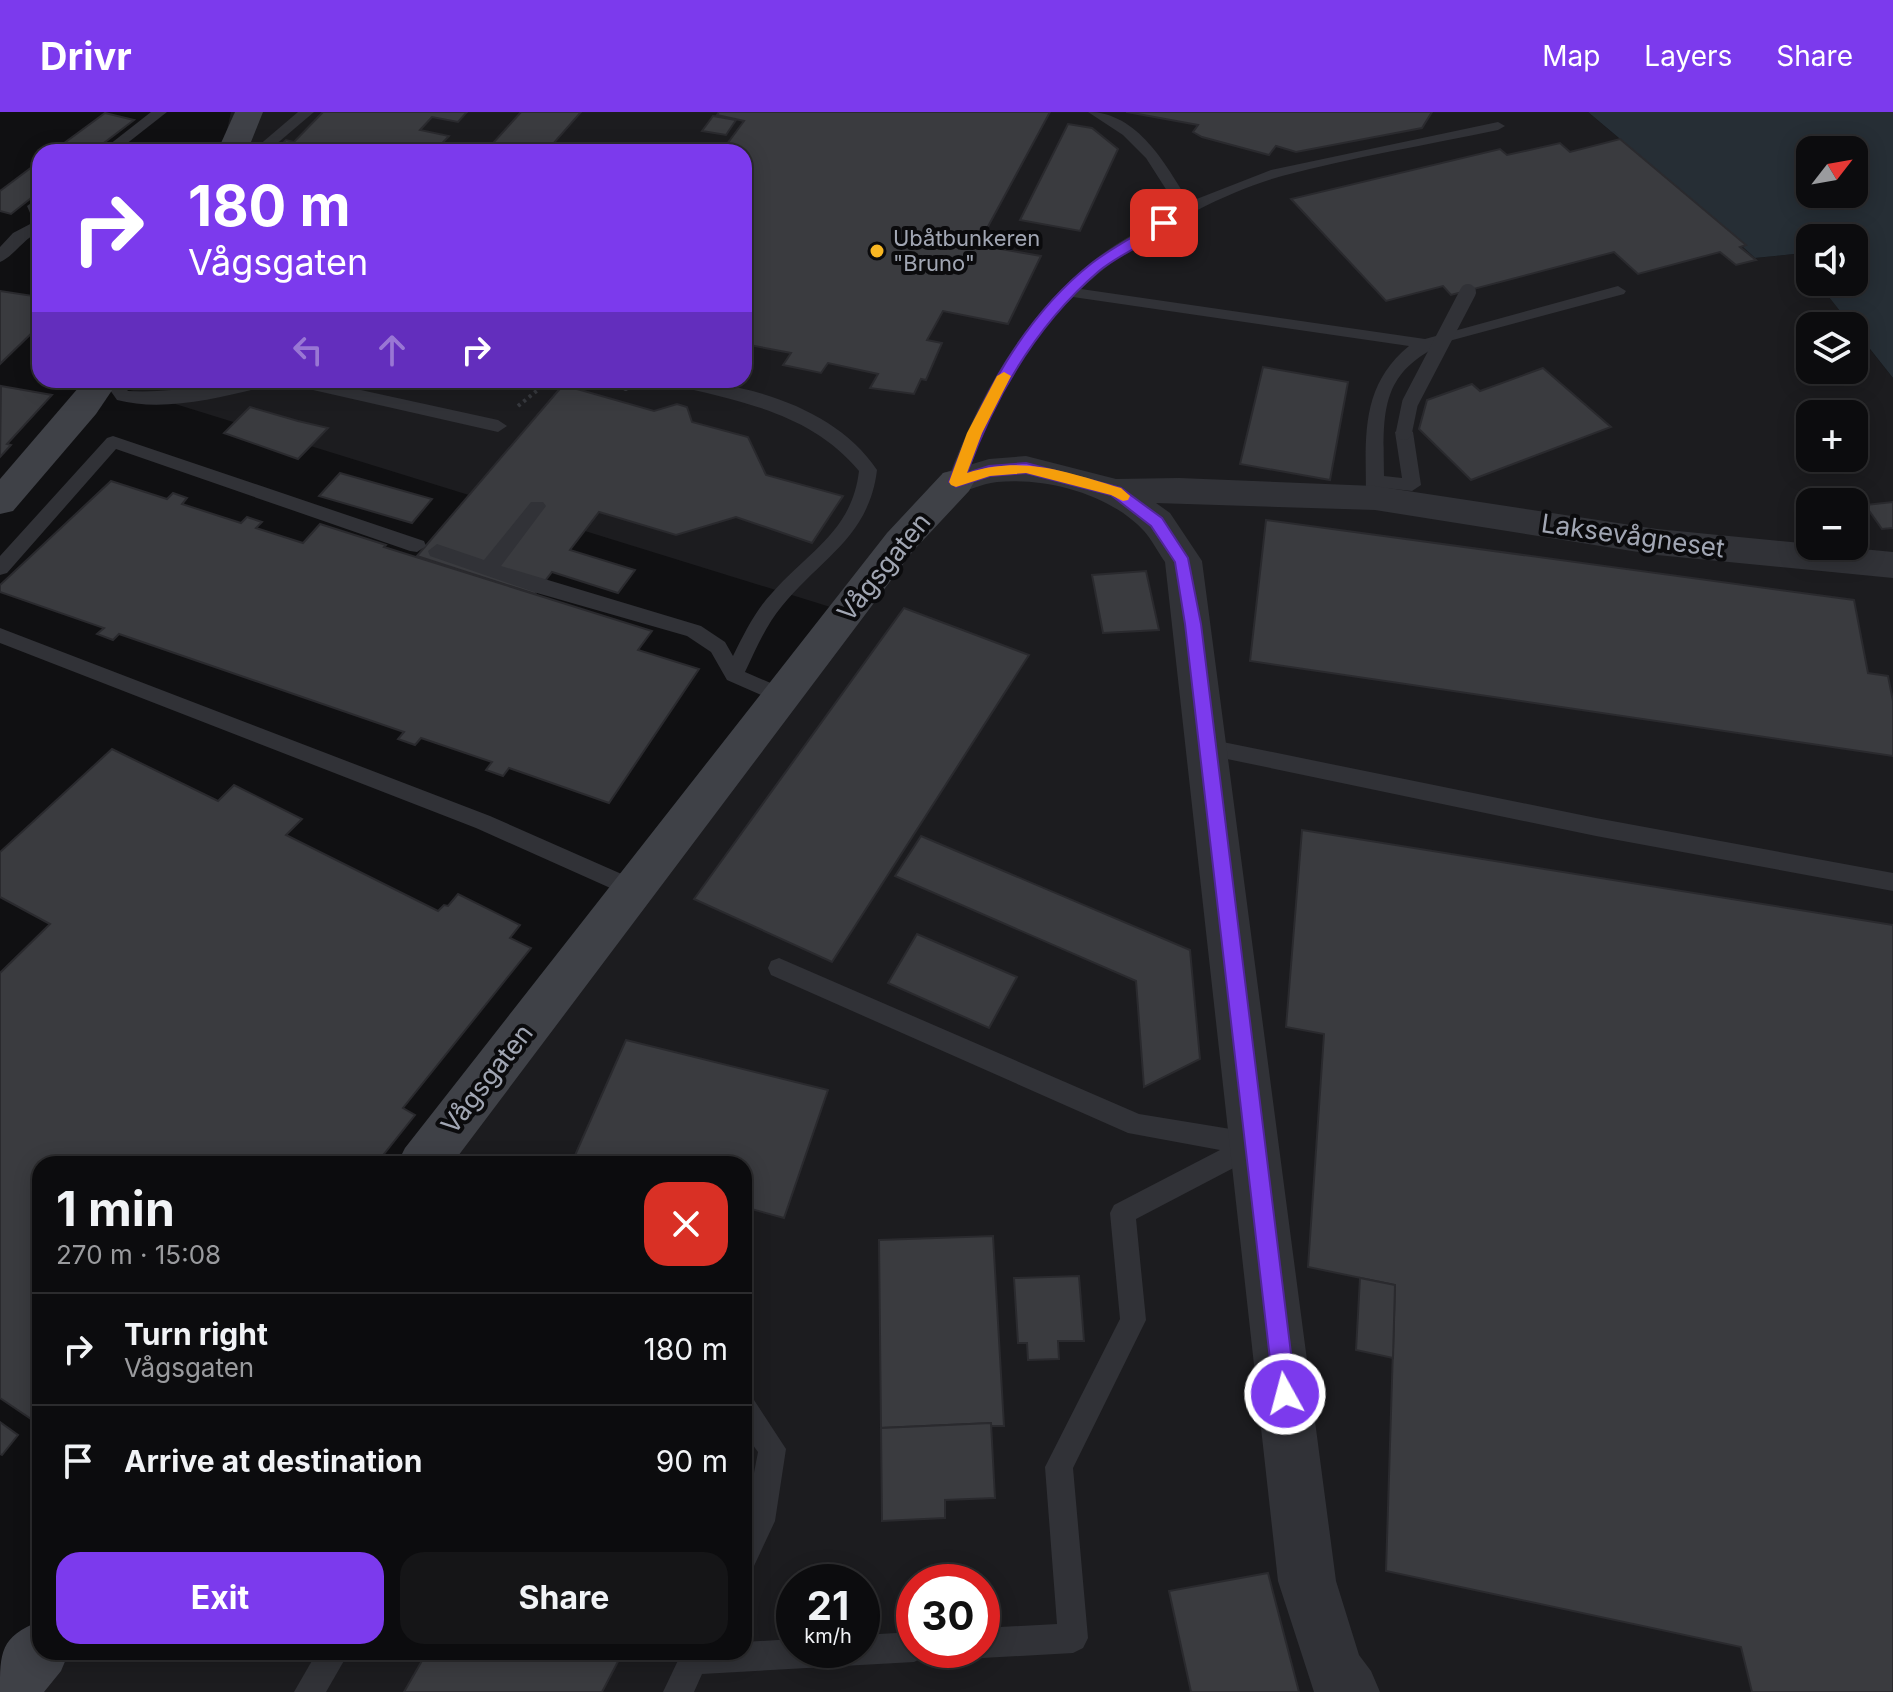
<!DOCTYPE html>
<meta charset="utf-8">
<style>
:root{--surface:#0c0c0e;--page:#151517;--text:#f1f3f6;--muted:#9a9b9e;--line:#2c2c2e;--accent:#7c3aed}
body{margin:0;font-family:Inter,sans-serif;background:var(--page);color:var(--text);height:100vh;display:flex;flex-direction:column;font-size:30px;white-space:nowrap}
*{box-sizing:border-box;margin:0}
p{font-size:26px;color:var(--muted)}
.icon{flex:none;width:44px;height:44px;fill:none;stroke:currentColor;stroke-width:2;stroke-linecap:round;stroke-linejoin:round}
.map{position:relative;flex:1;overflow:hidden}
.drawer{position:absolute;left:32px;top:1044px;width:720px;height:504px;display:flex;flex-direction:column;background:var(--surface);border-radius:24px;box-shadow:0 4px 20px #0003,0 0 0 2px var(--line)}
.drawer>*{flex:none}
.top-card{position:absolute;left:32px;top:32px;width:720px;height:244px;border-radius:24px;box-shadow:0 4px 20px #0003,0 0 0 2px var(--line);background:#7c3aed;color:#fff;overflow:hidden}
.needle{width:52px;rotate:59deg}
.fabs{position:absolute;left:1796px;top:24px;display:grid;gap:16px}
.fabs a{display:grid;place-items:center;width:72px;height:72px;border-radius:16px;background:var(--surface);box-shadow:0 4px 20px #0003,0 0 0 2px var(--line);font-size:40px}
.speed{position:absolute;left:776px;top:1452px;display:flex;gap:16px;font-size:40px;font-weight:700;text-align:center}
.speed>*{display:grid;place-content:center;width:104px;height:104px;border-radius:50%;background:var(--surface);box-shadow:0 4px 20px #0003,0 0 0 2px var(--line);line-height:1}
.speed small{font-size:20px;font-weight:400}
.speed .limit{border:12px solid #d22;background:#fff;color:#111}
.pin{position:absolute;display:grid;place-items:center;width:68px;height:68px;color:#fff;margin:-34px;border-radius:16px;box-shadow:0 4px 12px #0006}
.me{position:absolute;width:88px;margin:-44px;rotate:353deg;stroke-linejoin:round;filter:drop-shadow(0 0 6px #0008)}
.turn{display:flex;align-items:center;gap:28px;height:168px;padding:0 24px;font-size:36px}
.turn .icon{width:104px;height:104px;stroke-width:2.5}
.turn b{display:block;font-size:56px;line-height:68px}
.lanes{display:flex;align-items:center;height:76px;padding:0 24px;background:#0003;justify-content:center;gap:40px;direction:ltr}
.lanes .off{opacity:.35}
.round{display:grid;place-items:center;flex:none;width:84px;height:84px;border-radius:24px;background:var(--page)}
.overview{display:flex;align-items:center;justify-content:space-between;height:136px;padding:0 24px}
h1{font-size:48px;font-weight:700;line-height:60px}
.cta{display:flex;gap:16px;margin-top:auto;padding:16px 24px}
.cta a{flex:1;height:92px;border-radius:24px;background:var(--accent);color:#fff;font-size:32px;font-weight:700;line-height:92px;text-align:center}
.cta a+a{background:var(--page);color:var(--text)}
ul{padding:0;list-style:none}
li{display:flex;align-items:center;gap:24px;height:112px;padding:0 24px;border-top:2px solid var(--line)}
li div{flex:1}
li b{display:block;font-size:30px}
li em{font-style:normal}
header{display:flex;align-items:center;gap:48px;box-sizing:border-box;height:112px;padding:0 40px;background:var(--accent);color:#fff}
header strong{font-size:38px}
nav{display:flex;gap:44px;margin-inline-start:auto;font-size:28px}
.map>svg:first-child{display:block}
</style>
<header>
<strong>Drivr</strong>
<nav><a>Map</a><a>Layers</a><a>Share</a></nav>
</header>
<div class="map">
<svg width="1893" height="1580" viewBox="0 0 1893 1580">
<rect width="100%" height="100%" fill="#101012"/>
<path fill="#1c1c1f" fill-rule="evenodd" d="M231 0H1588L1747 134 1744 135 1755 146 1794 142 1810 162V170H1817L1852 214H1810V258H1854V217L1893 266V1580H5L40 1540H744V1052H414L840 498 104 270 744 268V40H222ZM1810 302H1854V346H1810ZM1810 390H1854V434H1810ZM794 1470H862V1538H794ZM914 1470H982V1538H914Z"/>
<path fill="#262e35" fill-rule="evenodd" d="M1588 0H1893V266L1817 170H1854V126H1810V162L1794 142 1755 146 1743 135 1746 133ZM1810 38H1854V82H1810Z"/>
<g fill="#3a3b3f" stroke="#2a2a2e" stroke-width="2">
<path d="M323 0H467L458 10 432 5 420 18 449 24 434 40H274L286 28 294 30Z"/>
<path d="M521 0H581L546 40 493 31Z"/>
<path d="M719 0H1050L978 133 1041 144 1008 212 943 199 927 228 942 231 926 268 921 267 914 282 870 276 878 262 828 251 821 261 783 253 791 241 744 232V40H721L744 9 717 3Z"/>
<path d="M1127 0H1126H1432L1422 16 1296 40 1276 34 1269 43 1202 25 1193 20 1198 13Z"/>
<path d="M105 1 134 8 92 40H52Z"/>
<path d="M713 4 736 8 726 23 702 19Z"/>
<path d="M1068 12 1092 16 1118 37 1080 119 1020 108Z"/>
<path d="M1620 27 1746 133 1740 135 1756 148 1736 153 1720 140 1638 162 1614 140 1451 183 1443 174 1386 189 1291 87 1500 37 1507 43 1560 31 1570 40Z"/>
<path d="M40 49V79L11 102 0 99V79Z"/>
<path d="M0 179 40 185V213L0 252Z"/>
<path d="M1263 255 1348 270 1330 368 1240 352Z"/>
<path d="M1543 256 1611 315 1471 368 1419 317 1427 288 1472 272 1480 279Z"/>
<path d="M563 273 654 299 677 292 687 295 692 310 748 325 766 363 843 384 812 431 736 405 676 423 599 400 570 438 635 458 618 481 552 460 535 482 417 444Z"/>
<path d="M1 274 52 283 7 332 11 333 0 345Z"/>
<path d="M250 295 298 309 328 316 298 347 224 321Z"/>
<path d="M340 361 432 387 412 411 319 384Z"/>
<path d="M111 369 167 387 173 381 187 386 182 392 241 411 247 405 262 410 256 416 303 431 320 412 386 433 384 435 652 519 638 538 699 557 609 691 509 656 503 664 486 658 492 650 421 626 415 633 398 627 404 620 119 522 113 528 97 522 104 516 0 480V473Z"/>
<path d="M1893 390V416L1882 417 1865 393Z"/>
<path d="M1266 408 1854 488 1868 561 1888 564 1893 589V644L1250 549Z"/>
<path d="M1146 459 1159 518 1103 521 1092 463Z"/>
<path d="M904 496 1029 543 832 850 694 787Z"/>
<path d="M112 637 218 689 234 673 302 707 286 723 438 799 444 793 448 794 458 782 520 813 510 826 531 836 403 996 415 1003 376 1052H40V1313L0 1286V861L50 812 0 785V740Z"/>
<path d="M1302 718 1893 813V1580H1752L1741 1535 1386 1459 1395 1173 1308 1155 1324 922 1286 915Z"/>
<path d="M921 724 1190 838 1200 947 1144 975 1136 869 895 764Z"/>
<path d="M917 822 1017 865 989 916 888 871Z"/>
<path d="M626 928 828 978 784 1106 744 1095V1052L572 1050Z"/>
<path d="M993 1124 1004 1314H991V1311L881 1316 879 1128Z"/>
<path d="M1079 1164 1084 1229H1058L1059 1247 1028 1248 1027 1231H1018L1014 1166Z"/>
<path d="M1360 1166 1395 1173 1393 1246 1356 1238Z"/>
<path d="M0 1310 18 1323 2 1343 0 1342Z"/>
<path d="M991 1311 995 1386 945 1388V1406L882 1409 881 1316Z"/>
<path d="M1268 1461 1299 1580H1191L1169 1479Z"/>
<path d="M427 1540H623L602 1580H404Z"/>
</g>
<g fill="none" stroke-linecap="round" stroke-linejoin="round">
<g stroke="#37393e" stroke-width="4" stroke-dasharray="3 4" stroke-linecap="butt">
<path d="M583 268 626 277 633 268"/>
<path d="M518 294 544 273 561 268"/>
</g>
<g fill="#313237" fill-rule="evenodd">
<path d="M151 0H167L116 40H100Z"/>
<path d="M298 0H314L267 40H251Z"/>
<path d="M1088 0C1138 0 1166 53 1189 90L1271 58 1498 10 1505 14 1498 18C1427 33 1353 45 1282 64 1217 82 1130 130 1081 177L1425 227 1618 174 1626 179 1624 182 1449 229C1380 259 1383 296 1384 364L1402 366 1395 320 1404 314 1413 320 1421 373 1412 379 1384 376V386L1375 392 1366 386C1366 327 1359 275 1409 234L1073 185C1034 222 1004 273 983 321 975 339 971 358 962 374H950L947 370C977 288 1021 208 1089 152 1116 130 1149 114 1178 96L1146 46 1123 23Z"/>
<path d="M40 85V119C23 127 14 144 0 150V135L13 121 34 110 27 94Z"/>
<path d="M103 268H119L128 279C179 282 227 268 277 268L275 272C227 284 166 301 117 288Z"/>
<path d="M283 268H315L498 308 507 314 498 320 291 273Z"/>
<path d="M668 268C740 268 835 294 877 358 869 425 821 446 782 494 766 513 756 537 745 560L789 579 792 584 789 589H775L727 568 711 540 687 524 537 481 430 444 428 439 437 432 484 448 531 390H543L546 394 501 454 701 514 725 530 733 544C744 522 755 499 772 481 809 439 852 419 859 359 810 300 740 290 670 272Z"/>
<path d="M113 324 424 429 426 434 417 440 410 439 116 337 7 461 0 463V444L107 326Z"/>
<path d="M0 516 490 704 642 771 645 777 642 783 634 786 626 783 476 716 0 531Z"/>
<path d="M1208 627 1596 706 1893 761V779L1596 724 1208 643 1201 641 1198 635 1201 629Z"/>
<path d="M779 846 1139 1002 1255 1021 1264 1024 1267 1032 1264 1040 1136 1107 1146 1208 1073 1356 1088 1526 1083 1536 1073 1541 982 1546 970 1538H982V1516L1057 1512 1045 1355 1120 1207 1110 1101 1114 1093 1220 1038 1128 1021 771 863 768 856 771 849Z"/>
<path d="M744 1284 754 1288 786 1337 775 1409 754 1454 744 1458V1413L758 1340 744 1321Z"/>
<path d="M914 1520V1538H927L924 1545 914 1550 702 1562 694 1580H663L682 1540H744V1530L794 1527V1538H862V1523Z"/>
<path d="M317 1540H349L326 1580H294Z"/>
</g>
<path fill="#313237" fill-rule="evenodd" d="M1026 344 1116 367 1179 366 1375 374 1657 417 1893 440V466L1657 443 1375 398 1156 391 1170 401 1202 449 1336 1469 1359 1543 1371 1559 1380 1580H1314L1278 1469 1165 450C1158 440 1152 428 1144 419 1110 382 1046 365 997 370 977 372 963 384 943 379L938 370 943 361 989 347Z"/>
<g fill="#3f4147" fill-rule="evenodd">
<path d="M235 0H263L247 40H217Z"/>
<path d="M85 268H119L96 302 13 399 0 402V367Z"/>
<path d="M956 358 969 361 974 370 969 379 913 439 452 1052H397L405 1036 887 421 943 361Z"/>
<path d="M40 1509V1540H69L61 1559 44 1580H0C0 1540 0 1525 40 1509Z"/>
</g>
<path stroke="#313237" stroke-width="16" d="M1404 320 1410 291 1468 180"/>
</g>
<path fill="#7c3aed" stroke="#51269a" stroke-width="2" d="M1159 109 1170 111C1150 131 1121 141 1099 159 1036 213 995 284 967 361L989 354 1026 351 1121 376 1162 406 1188 446 1201 512 1296 1282 1293 1290 1285 1293 1277 1290 1274 1282 1185 512 1175 450 1151 414 1111 383 1026 361 990 364 956 375 949 370C980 288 1022 206 1092 151 1113 135 1137 123 1159 109Z"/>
<path fill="#f59e0b" d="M1004 260 1011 264 982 321 967 361C1024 343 1066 360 1121 376L1130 384 1128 388 1123 389 1111 383 1026 361 990 364 956 375 951 373 949 370 967 321 997 264Z"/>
<circle fill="#f8b622" stroke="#0b0b0d" stroke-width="3" cx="877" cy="139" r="8"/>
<g text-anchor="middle" stroke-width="8" stroke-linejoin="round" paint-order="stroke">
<g font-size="22" fill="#a1a6b3" stroke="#0b0b0d" text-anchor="start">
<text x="893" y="134">Ubåtbunkeren<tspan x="893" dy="25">"Bruno"</tspan></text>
</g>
<g font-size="26" fill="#a1a6b3" stroke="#0b0b0d">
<text transform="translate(1633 424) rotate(8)" y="9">Laksevågneset</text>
<text transform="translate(884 455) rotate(-51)" y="9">Vågsgaten</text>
<text transform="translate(487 967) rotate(-52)" y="9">Vågsgaten</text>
</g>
</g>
</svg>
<div class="fabs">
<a><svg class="needle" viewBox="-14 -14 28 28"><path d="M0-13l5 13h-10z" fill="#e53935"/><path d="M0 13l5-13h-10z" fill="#9a9b9e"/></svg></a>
<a><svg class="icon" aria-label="sound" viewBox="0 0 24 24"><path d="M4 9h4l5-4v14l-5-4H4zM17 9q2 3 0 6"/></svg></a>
<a><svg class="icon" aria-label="layers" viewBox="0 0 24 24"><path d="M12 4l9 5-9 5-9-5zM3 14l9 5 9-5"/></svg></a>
<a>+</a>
<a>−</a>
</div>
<div class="speed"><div>21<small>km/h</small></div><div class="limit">30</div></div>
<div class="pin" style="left:1164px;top:111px;background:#d93025"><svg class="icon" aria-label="arrive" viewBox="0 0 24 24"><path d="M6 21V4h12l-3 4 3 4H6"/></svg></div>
<svg class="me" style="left:1285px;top:1282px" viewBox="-20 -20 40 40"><circle r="17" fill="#7c3aed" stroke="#fff" stroke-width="3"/><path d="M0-11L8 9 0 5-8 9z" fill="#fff"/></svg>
<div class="top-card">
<div class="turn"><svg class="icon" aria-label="right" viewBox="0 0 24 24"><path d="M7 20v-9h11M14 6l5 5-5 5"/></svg><div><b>180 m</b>Vågsgaten</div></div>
<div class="lanes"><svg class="icon off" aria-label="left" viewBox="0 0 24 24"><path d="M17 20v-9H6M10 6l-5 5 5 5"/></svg><svg class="icon off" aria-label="ahead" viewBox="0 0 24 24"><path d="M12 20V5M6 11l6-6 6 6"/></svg><svg class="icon" aria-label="right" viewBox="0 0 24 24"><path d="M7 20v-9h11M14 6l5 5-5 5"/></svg></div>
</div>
<section class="drawer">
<div class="overview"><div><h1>1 min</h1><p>270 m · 15:08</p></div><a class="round" style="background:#d93025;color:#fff"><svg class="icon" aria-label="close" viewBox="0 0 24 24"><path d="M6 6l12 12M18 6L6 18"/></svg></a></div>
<ul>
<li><svg class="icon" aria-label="right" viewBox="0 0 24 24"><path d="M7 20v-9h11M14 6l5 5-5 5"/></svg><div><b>Turn right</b><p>Vågsgaten</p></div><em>180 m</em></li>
<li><svg class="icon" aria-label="arrive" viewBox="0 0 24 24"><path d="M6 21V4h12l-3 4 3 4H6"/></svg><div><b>Arrive at destination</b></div><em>90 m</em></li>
</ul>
<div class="cta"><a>Exit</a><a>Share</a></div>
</section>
</div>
